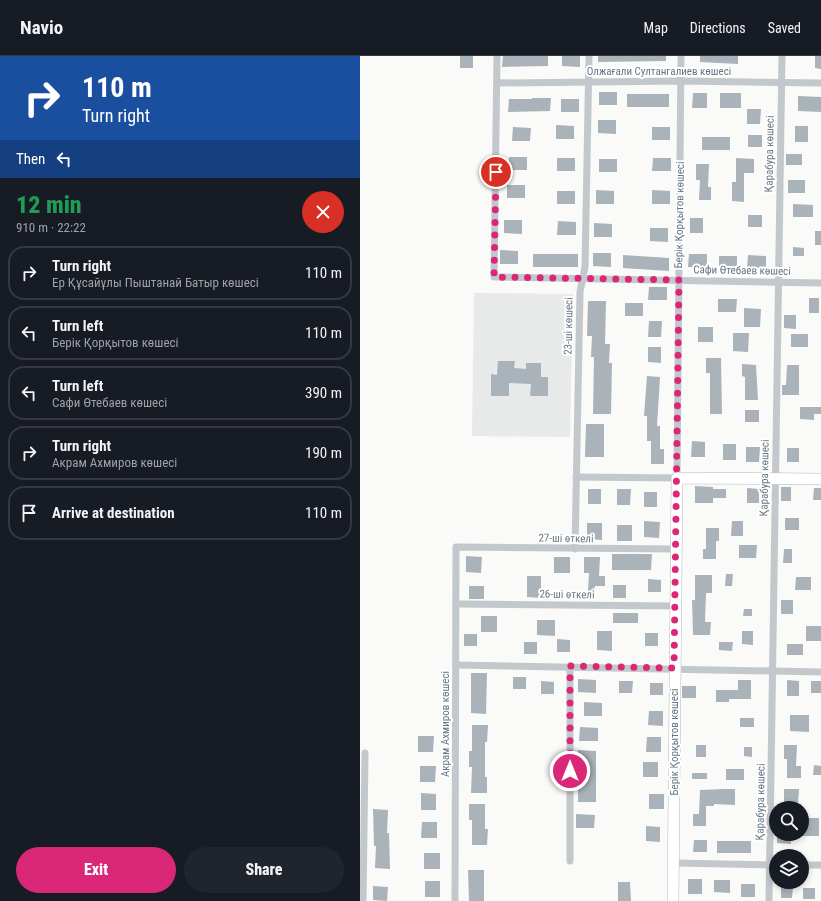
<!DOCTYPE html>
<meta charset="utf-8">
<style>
:root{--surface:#171b24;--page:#20242c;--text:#f1f3f6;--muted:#9ea1a6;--line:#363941;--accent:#db2777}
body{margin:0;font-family:"Roboto Condensed",sans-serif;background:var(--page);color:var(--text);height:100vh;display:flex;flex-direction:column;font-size:15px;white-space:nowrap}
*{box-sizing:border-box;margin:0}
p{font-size:13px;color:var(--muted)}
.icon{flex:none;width:22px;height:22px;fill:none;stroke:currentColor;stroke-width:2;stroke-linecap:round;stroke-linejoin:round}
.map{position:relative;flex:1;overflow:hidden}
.drawer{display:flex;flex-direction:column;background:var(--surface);width:360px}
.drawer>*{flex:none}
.guide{background:#1a4fa0;color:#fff;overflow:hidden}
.controls{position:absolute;left:409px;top:745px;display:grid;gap:8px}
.controls a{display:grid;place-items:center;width:40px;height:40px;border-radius:50%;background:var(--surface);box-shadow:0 2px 6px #0003;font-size:20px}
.pin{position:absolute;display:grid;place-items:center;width:34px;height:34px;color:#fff;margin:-17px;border:2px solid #fff;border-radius:50%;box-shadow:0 1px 4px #0007}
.me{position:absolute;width:44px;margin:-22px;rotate:0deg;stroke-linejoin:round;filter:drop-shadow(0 0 3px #0008)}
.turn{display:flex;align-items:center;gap:14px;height:84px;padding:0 16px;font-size:18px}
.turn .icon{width:52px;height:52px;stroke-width:2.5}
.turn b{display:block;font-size:28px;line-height:34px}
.then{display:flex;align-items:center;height:38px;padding:0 16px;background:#0003;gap:8px;font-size:15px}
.round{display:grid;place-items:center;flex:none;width:42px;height:42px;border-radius:21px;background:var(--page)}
.headline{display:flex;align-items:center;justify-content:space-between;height:68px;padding:0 16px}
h1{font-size:24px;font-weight:800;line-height:30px;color:#1e9e55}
.button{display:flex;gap:8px;margin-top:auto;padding:8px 16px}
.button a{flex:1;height:46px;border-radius:24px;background:var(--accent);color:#fff;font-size:16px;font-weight:800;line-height:46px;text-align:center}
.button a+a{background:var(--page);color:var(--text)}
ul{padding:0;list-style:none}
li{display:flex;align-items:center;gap:12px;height:54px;margin:0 8px 6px;padding:0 8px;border:2px solid var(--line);border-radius:16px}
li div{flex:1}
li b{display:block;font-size:15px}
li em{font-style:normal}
header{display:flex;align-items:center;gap:24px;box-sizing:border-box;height:56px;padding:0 20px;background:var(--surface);border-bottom:1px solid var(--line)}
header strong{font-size:19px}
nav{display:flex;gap:22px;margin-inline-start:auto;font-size:14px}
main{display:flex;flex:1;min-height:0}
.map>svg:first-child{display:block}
</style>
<header>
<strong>Navio</strong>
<nav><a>Map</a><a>Directions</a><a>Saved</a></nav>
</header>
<main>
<section class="drawer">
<div class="guide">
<div class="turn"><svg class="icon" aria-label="right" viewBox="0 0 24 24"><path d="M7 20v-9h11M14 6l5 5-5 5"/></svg><div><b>110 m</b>Turn right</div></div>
<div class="then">Then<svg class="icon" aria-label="left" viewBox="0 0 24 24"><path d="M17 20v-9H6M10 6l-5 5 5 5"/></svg></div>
</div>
<div class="headline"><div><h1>12 min</h1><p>910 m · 22:22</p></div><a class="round" style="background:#d93025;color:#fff"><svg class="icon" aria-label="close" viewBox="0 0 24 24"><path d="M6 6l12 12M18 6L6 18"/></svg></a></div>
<ul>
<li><svg class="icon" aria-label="right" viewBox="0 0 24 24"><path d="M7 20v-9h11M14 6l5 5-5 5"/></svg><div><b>Turn right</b><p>Ер Құсайұлы Пыштанай Батыр көшесі</p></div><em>110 m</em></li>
<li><svg class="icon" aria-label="left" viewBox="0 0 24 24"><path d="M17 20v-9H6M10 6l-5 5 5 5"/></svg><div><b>Turn left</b><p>Берік Қорқытов көшесі</p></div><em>110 m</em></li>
<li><svg class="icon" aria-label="left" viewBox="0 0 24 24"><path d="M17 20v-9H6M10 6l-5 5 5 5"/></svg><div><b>Turn left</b><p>Сафи Өтебаев көшесі</p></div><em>390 m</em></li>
<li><svg class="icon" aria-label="right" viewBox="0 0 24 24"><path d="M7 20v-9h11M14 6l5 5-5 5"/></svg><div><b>Turn right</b><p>Акрам Ахмиров көшесі</p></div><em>190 m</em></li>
<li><svg class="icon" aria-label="arrive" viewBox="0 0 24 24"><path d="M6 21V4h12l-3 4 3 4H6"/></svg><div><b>Arrive at destination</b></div><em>110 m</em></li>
</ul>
<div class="button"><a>Exit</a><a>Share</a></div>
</section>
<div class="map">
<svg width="461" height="845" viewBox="0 0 461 845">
<rect width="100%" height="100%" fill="#fafaf8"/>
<path fill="#e8e9e9" d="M114 237 213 238 210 381 112 380Z"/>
<g fill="#aab3b9">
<rect x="100" y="0" width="13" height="12"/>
<path d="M143 0H188V10L142 11Z"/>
<path d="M202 0H220V11L202 10Z"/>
<path d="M238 0H306V5L238 6Z"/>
<path d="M340 0H378V8L340 6Z"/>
<path d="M455 0H461V13L455 12Z"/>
<rect x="239" y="36" width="18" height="13"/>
<path d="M333 37H347V52H332Z"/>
<rect x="360" y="37" width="21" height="15"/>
<rect x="267" y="38" width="42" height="13"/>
<path d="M438 40 461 41V56L438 55Z"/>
<path d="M172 42H191L190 55 148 56 149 43H172Z"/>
<rect x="201" y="43" width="18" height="13"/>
<path d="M387 53H401L400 68H387Z"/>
<path d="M238 64H256V78L238 77Z"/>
<path d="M196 69 214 70V83H196Z"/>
<rect x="435" y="70" width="13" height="16"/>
<path d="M153 71 171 72 170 85H152Z"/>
<rect x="292" y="71" width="18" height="13"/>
<rect x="388" y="79" width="14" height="12"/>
<rect x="342" y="81" width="28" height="13"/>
<rect x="426" y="98" width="16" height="11"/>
<rect x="149" y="101" width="18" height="13"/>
<rect x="197" y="102" width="18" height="13"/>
<path d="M293 102H311V115H292Z"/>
<path d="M376 102 394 103V117H384V146L372 145V126H376Z"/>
<rect x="239" y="103" width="18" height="13"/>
<path d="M336 108H349L348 131H351V144H339L340 124H336Z"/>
<rect x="428" y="124" width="17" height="13"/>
<rect x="147" y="129" width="18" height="13"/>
<path d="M236 134 254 135V148H236Z"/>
<path d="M292 134 310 135V148H292Z"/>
<rect x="197" y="135" width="18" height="13"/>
<path d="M433 148 453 149V161H433Z"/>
<rect x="388" y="159" width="14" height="12"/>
<rect x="330" y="162" width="13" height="15"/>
<path d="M144 164H162V178L144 177Z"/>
<path d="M198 165 216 166V179H197Z"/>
<path d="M234 167 252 168V181H234Z"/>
<path d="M290 172H308V186L290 185Z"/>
<rect x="455" y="175" width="6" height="14"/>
<path d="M433 191 444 192V200H433Z"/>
<path d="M140 194 158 195V208H140Z"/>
<path d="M233 197H251V211L233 210Z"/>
<rect x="173" y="198" width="45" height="13"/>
<path d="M329 198H347V211H328Z"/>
<path d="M263 199 309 202V215L263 212Z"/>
<path d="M388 199 406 200V213L387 212Z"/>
<rect x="359" y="200" width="18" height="13"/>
<path d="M289 231H307V244H288Z"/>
<rect x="449" y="242" width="10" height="15"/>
<path d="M358 243H377L376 256H358Z"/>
<path d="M228 245H246L245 288H250L249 307H252L251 358H233L234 301H231L232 280H227Z"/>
<rect x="265" y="247" width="18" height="13"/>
<path d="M384 252 401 253 400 271H384Z"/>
<path d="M424 259H436V273L424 272Z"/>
<path d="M289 265H302L301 281H288Z"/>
<rect x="338" y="271" width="15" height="15"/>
<path d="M373 277H389L388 296 373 295Z"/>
<rect x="431" y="278" width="17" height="13"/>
<path d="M288 291H301V307L288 306Z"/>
<path d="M346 302H361L362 358H350V317H346Z"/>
<path d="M138 305H155L154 312 166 313V307H181V321H188V340H170L171 328 149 327V340H131V318L137 319Z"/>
<path d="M382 308 396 309 398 344H385V321L382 320Z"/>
<path d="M427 309H439V339H422V329H426Z"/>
<path d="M287 320 300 321 297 370H300V393H304V408H291V385H287V360H284Z"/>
<path d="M440 351H461V358H454V364L440 363Z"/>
<rect x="385" y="354" width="14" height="12"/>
<path d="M226 368H244V401H225Z"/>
<path d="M332 385 345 386V401H331Z"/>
<rect x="363" y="388" width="13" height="16"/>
<path d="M386 391H400L399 406H386Z"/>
<rect x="427" y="392" width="12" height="14"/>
<path d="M335 430 353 431V433H366V442H353V447H335Z"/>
<rect x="421" y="431" width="10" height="14"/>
<path d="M387 432 399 433V447H387Z"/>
<path d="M454 432H461V444H453Z"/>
<rect x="228" y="433" width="13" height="15"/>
<path d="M257 433H271L270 449H257Z"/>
<rect x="284" y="436" width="13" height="15"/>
<rect x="425" y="462" width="14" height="12"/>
<path d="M284 465 300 466 299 482 284 481Z"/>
<path d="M372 465H383V480H371Z"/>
<path d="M227 467H242V484L227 483Z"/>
<rect x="257" y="469" width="15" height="16"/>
<path d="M346 472H359V485H356V503H343V493H346Z"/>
<path d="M379 489H397L396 502H379Z"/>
<path d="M424 493H432V507H423Z"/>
<path d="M252 498H292L291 514H252Z"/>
<path d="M106 500 122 501 121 517 106 516Z"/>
<rect x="194" y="501" width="16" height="16"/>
<path d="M224 501H240L239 520H245V530H235L234 535H228L229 517H224Z"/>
<path d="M366 518H373L372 530H365Z"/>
<path d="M335 519H352V537H346L345 566H351L350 579H333L332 544H335Z"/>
<path d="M167 520H181V542L167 541Z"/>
<path d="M436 521H451V534H435Z"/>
<path d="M288 523 301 524V536H288Z"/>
<rect x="253" y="529" width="13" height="13"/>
<rect x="109" y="530" width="15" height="13"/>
<rect x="421" y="544" width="12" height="14"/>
<path d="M384 553H392V560H383Z"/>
<rect x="253" y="557" width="25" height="10"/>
<rect x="121" y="560" width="16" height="16"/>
<path d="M177 564H195V580L177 579Z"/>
<rect x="446" y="570" width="15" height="15"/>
<path d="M237 575H252V595L237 594Z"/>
<path d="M382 575H393V589L382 588Z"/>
<rect x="285" y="577" width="13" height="13"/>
<rect x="104" y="578" width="13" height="12"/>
<path d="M197 583 210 584V596H197Z"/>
<rect x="164" y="586" width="13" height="12"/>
<path d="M359 586H373L372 595 359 594Z"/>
<rect x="427" y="588" width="16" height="11"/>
<path d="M111 617H127L126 658 111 657Z"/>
<rect x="153" y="621" width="13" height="12"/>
<path d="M218 623 236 624V637L218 636Z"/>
<path d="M378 624H391V643H369V646H356V634H378Z"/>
<path d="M427 624 439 625V640H427Z"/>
<path d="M181 625 194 626V638H181Z"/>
<path d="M259 625H273L272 637H259Z"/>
<rect x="451" y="625" width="10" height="12"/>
<rect x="290" y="627" width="13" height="12"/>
<rect x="322" y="630" width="14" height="12"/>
<path d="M224 646 242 647V660H224Z"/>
<path d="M289 655H303V670L288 669Z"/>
<path d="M430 659H449V676L430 675Z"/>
<rect x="380" y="662" width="14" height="9"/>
<path d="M112 669H128L127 686H125V721H127V737H111L112 711H109V695H112Z"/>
<path d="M220 671 238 672V685H219Z"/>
<path d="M58 680H74L73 696H58Z"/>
<path d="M287 681H301V696H286Z"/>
<rect x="336" y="689" width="10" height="12"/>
<path d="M424 689H437L436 710H441V722H427V703H424Z"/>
<path d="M384 691H392V701L384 700Z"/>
<path d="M218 694 236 695V746H218Z"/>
<rect x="283" y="706" width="15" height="15"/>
<path d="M454 709 461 710V719H453Z"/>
<path d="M60 710H76L75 726H60Z"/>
<rect x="366" y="713" width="18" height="11"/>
<rect x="332" y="717" width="15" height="6"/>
<path d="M364 733H375V749L354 748V750H346V770H333V758H339L340 734Z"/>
<path d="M424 733H439L438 748H424Z"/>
<path d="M61 737 76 738V754H61Z"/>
<rect x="289" y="738" width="15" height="15"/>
<path d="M109 748H125V773H128L127 789H112V764H109Z"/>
<path d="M13 753 28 754 27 777H29L30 813 15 812 16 790H14Z"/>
<path d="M216 758 235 759 234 772H216Z"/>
<rect x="442" y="762" width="17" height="18"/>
<path d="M62 766H77V782H61Z"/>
<path d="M286 770 300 771V786L286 785Z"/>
<path d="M417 778H431V788L417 787Z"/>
<path d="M334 784H347V796H333Z"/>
<rect x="357" y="785" width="34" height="12"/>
<rect x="64" y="797" width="16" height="16"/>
<path d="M108 814H124V845H109Z"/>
<rect x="328" y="823" width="14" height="15"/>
<path d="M354 824H370V837L354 836Z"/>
<rect x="65" y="825" width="15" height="16"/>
<path d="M258 826H270L271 845H258Z"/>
<rect x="381" y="828" width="14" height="13"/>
<path d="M13 830 28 831 27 845 13 844Z"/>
<path d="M421 831H433L432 842H421Z"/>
<rect x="443" y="832" width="12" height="11"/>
</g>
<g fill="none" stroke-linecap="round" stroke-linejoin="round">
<defs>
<path id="secondary" d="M313 845 317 422 461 423"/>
</defs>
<use href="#secondary" stroke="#b3babf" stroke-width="12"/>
<g stroke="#c3c8cc" stroke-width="7">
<path d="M137 0 134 221 461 227"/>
<path d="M137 27 321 25 461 27"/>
<path d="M216 421 317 422 321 0"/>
<path d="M215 493 220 236 225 211 229 0"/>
<path d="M97 548 316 550"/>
<path d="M97 609 461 616"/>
<path d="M210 805V610"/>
<path d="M313 807 416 809"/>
<path d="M442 809H461"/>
<path d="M3 845 5 697"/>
<path d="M95 845 96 491 316 493"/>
<path d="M409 845 422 0"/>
</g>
<use href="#secondary" stroke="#fff" stroke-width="11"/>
</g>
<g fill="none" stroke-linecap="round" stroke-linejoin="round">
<path stroke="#db2777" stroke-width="7" stroke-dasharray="0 12.6" d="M136 116 134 221 319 224 314 612 210 610V715"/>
</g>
<g text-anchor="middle" stroke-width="4" stroke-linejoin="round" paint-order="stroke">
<g font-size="11" fill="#657683" stroke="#fff">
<text x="299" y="19">Олжағали Султангалиев көшесі</text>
<text transform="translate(409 98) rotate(-89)" y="4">Қарабура көшесі</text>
<text transform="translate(319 159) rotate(-89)" y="4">Берік Қорқытов көшесі</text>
<text transform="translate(382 214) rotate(1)" y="4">Сафи Өтебаев көшесі</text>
<text transform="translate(208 270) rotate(-89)" y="4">23-шi көшесi</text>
<text transform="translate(404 422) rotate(-89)" y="4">Қарабура көшесі</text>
<text transform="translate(206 482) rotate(1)" y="4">27-ші өткелі</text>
<text transform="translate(207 538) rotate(1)" y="4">26-ші өткелі</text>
<text transform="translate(85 668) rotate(-90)" y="4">Акрам Ахмиров көшесі</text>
<text transform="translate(314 686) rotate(-90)" y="4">Берік Қорқытов көшесі</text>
<text transform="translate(400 746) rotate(-89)" y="4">Қарабура көшесі</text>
</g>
</g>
</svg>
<div class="controls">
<a><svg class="icon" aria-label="search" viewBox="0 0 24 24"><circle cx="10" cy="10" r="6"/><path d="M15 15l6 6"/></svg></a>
<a><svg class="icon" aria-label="layers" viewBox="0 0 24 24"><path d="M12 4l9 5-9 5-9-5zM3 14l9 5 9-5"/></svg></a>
</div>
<div class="pin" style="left:136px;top:116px;background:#d93025"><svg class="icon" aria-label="arrive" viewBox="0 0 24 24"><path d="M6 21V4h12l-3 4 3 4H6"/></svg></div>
<svg class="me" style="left:210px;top:715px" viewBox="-20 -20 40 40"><circle r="17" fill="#db2777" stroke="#fff" stroke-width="3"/><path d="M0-11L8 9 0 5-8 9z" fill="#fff"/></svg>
</div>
</main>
